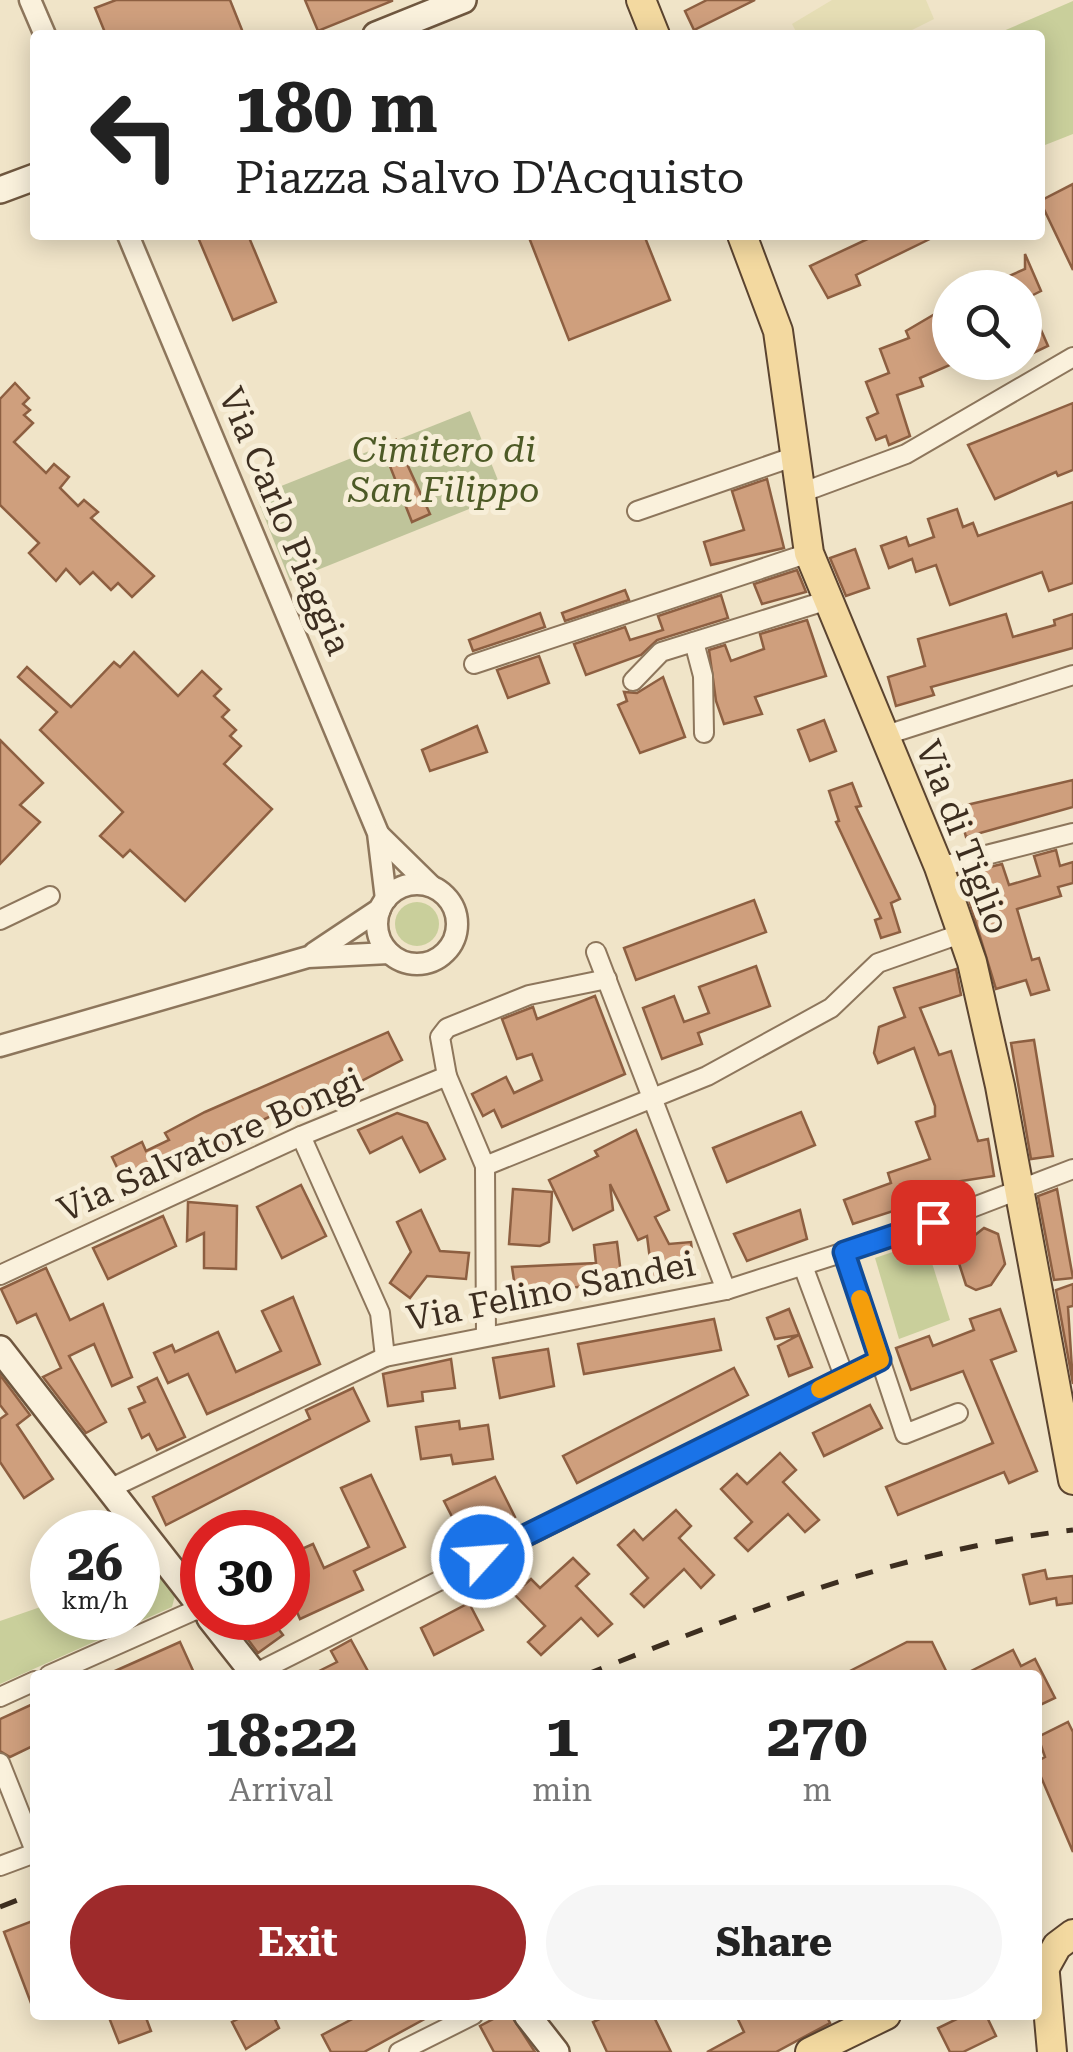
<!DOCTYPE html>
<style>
:root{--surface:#fff;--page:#f6f6f6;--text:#222;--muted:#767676;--accent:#9e2a2b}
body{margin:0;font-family:"Roboto Serif",serif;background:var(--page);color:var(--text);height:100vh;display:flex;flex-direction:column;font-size:38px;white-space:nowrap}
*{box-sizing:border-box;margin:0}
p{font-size:32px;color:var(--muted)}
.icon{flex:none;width:55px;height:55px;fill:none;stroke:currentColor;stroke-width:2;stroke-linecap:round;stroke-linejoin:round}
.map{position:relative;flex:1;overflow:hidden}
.sheet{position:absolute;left:30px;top:1670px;width:1012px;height:350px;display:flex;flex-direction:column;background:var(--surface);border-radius:10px;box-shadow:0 5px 25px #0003}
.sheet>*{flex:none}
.top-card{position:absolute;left:30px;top:30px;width:1015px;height:210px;border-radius:10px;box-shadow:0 5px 25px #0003;background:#fff;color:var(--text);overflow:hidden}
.buttons{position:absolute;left:932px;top:270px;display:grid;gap:20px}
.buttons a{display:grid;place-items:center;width:110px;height:110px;border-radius:50%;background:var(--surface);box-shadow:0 5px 25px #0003;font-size:50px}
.speed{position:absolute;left:30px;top:1510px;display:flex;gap:20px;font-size:50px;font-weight:700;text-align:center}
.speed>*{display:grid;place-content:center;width:130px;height:130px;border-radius:50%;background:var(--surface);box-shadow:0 5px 25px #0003;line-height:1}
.speed small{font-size:25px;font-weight:400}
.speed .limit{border:15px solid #d22;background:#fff;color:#111}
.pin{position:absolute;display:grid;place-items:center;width:85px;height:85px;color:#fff;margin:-42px;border-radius:20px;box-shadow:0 5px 15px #0006}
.me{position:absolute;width:110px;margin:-55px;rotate:64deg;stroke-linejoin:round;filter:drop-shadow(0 0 8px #0008)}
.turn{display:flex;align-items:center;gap:35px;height:210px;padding:0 40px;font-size:45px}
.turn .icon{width:130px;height:130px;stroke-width:2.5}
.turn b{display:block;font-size:70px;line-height:85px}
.eta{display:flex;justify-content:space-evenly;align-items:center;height:170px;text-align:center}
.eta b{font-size:60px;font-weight:700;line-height:70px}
.primary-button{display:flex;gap:20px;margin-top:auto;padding:20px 40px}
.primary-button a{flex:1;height:115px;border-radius:60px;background:var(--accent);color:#fff;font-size:40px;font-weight:700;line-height:115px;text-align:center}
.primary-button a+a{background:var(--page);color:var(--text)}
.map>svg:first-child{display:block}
</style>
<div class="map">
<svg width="1073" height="2052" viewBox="0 0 1073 2052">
<rect width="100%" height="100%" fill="#f0e4c8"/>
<path fill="#e6deb5" d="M832 0H926L934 19 902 35H798L792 24Z"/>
<g fill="#c9cf9b">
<path d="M1073 1V134L1040 147V35H994Z"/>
<circle cx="417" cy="924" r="22"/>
<path d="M925 1241 950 1320 899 1339 875 1258Z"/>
<path d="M154 1569 176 1592 172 1607 0 1684V1621L52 1603V1618H138V1575Z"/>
</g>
<path fill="#bfc49a" d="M470 411 504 495 290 581 256 496Z"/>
<g fill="#cf9f7d" stroke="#8d5f41" stroke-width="2.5">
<path d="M116 0H230L244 35H106L95 8Z"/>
<path d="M305 0H392V1L318 31Z"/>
<path d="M707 0H755L694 30 685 11Z"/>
<path d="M1073 184V270L1040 201Z"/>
<path d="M197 235H248L276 302 233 320Z"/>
<path d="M528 235H644L670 300 569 340Z"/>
<path d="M876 235H938L856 275 860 285 828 298 810 266Z"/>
<path d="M1025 254 1041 291 1027 298 1048 346 1025 357V288H982L1025 269Z"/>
<path d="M940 311 950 334V365L920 378 923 386 897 395 910 436 889 445 886 436 876 440 867 418 878 413 866 382 889 373 880 349 909 338 906 331Z"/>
<path d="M15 383 29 398 23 404 30 410 24 415 33 423 14 442 46 473 54 464 69 477 60 488 78 506 84 500 98 512 91 518 154 576 132 597 118 583 111 590 93 572 80 584 66 569 56 581 29 553 39 543 0 505V399Z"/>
<path d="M1073 403V470L1058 476 1056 472 995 499 968 445Z"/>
<path d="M396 440 430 514 412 522 382 446Z"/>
<path d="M767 479 784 548 711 565 704 542 744 530 732 491Z"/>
<path d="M1073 502V583L1049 591 1042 572 950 605 936 565 916 572 912 559 889 568 881 546 906 537 909 546 934 537 928 519 957 509 963 527 973 523 978 536Z"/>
<path d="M855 549 869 588 846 596 830 558Z"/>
<path d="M797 570 806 592 762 604 754 584Z"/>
<path d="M625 590 629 600 565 621 562 613Z"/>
<path d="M721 595 728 618 657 640 641 655 586 675 574 644 625 627 630 640 663 630 658 616Z"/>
<path d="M540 613 545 627 473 651 469 640Z"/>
<path d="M1006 614 1013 637 1055 625 1054 620 1073 614V648L931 687 934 695 896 706 888 677 925 666 918 639Z"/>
<path d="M807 620 826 676 755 697 762 714 724 724 716 701 709 650 725 645 731 661 764 649 760 634Z"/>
<path d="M134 652 178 696 202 671 221 689 214 696 229 710 222 717 236 730 230 736 241 746 224 764 272 809 185 901 130 850 123 857 100 836 123 812 40 730 57 712 18 677 27 667 71 707 114 662 120 667Z"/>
<path d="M539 656 549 683 508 698 497 670Z"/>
<path d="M663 677 685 737 640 753 618 705 627 701 624 692 637 693Z"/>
<path d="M824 720 836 751 810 761 798 730Z"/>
<path d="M477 726 487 752 430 771 422 750Z"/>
<path d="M0 740 43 783 20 805 40 822 0 864Z"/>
<path d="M1073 780V807L966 837 958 807Z"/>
<path d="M852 783 861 806 856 807 900 899 891 903 900 932 881 938 875 920 881 918 836 822 839 821 829 791Z"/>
<path d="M1056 850 1060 866 1073 862V883L1058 887 1061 896 1017 909 1032 960 1039 958 1049 990 1031 995 1026 980 996 989 961 874 1002 864 1009 885 1040 876 1034 856Z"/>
<path d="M754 900 766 932 636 980 624 948Z"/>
<path d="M756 966 770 1006 698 1033 702 1044 662 1059 643 1008 674 996 684 1022 709 1013 699 987Z"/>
<path d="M956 969 961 995 920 1008 939 1055 951 1051 978 1141 988 1139 994 1176 942 1184 946 1194 853 1224 844 1200 891 1183 888 1173 930 1159 916 1122 935 1116V1106L914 1048 878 1063 874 1053 879 1027 905 1017 894 988Z"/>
<path d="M595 996 625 1074 502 1127 494 1110 483 1116 472 1094 506 1077 514 1093 542 1080 532 1054 517 1059 502 1019 533 1007 537 1019Z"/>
<path d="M388 1032 402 1060 311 1107 285 1118 281 1111 253 1125 257 1132 224 1149 221 1144 127 1188 112 1157 142 1142 146 1151 169 1140 165 1133 205 1112Z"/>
<path d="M1034 1040 1053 1156 1031 1159 1011 1043Z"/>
<path d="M801 1112 815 1145 727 1182 713 1148Z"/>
<path d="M397 1113 427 1123 445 1159 420 1172 402 1137 370 1153 358 1130Z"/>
<path d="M636 1130 669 1210 655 1217 669 1244 691 1242 695 1278 653 1283 647 1236 638 1240 610 1184 613 1210 573 1230 549 1180 598 1156 595 1151Z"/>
<path d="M301 1185 326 1236 282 1258 257 1207Z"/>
<path d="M513 1189 552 1192 549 1242 540 1246 509 1244Z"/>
<path d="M1057 1189 1073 1278 1054 1280 1038 1196Z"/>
<path d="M188 1202 237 1206 236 1269 204 1268V1233L187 1241Z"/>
<path d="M421 1210 440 1251 469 1253 466 1279 427 1276 410 1298 390 1283 411 1252 397 1222Z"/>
<path d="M800 1210 807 1239 747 1261 734 1234Z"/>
<path d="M163 1216 176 1246 108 1279 93 1248Z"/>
<path d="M984 1228 998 1234 1005 1264 991 1285 976 1290 966 1285 955 1251 962 1236 970 1239Z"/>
<path d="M617 1242 622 1282 516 1294 512 1267 596 1263 594 1245Z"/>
<path d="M46 1268 70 1320 103 1304 132 1377 112 1386 94 1344 69 1356 106 1422 86 1433 43 1377 61 1368 36 1314 17 1323 1 1289Z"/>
<path d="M1073 1284V1306L1068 1307 1073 1384 1056 1290Z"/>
<path d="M293 1297 320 1364 207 1414 188 1374 168 1383 154 1353 172 1345 175 1352 218 1332 236 1372 281 1351 262 1311Z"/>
<path d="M789 1309 812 1367 789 1376 778 1346 799 1335 775 1339 767 1318Z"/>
<path d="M1000 1309 1016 1351 991 1360 1037 1471 1009 1483 1004 1472 898 1515 886 1487 993 1443 963 1371 911 1390 896 1348 929 1336 933 1346 974 1330 970 1319Z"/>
<path d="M714 1319 721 1350 584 1374 578 1344Z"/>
<path d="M548 1349 554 1386 500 1398 493 1358Z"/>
<path d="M451 1359 455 1388 422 1392 423 1401 388 1406 383 1374Z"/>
<path d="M734 1368 748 1395 577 1483 563 1456Z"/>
<path d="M0 1375 30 1415 17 1425 53 1479 24 1498 0 1462V1419L7 1414 0 1405Z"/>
<path d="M157 1378 185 1437 157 1450 149 1434 142 1438 129 1409 145 1402 138 1387Z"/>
<path d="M353 1388 369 1421 166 1525 153 1497 310 1419 306 1410Z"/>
<path d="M870 1405 882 1428 824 1456 813 1433Z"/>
<path d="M459 1421 460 1429 488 1425 493 1459 453 1464 451 1455 421 1459 416 1427Z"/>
<path d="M780 1453 796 1470 783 1482 819 1520 805 1532 788 1514 748 1551 735 1538 752 1522 721 1489 737 1474 747 1484Z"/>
<path d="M371 1475 405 1547 354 1571 363 1590 300 1619 288 1591V1555L313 1544 324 1568 369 1547 341 1488Z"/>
<path d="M495 1477 515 1517 466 1544 444 1501Z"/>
<path d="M676 1510 691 1526 679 1538 714 1575 701 1588 684 1569 644 1607 631 1594 648 1578 618 1545 634 1530 643 1540Z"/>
<path d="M573 1558 589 1574 576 1586 612 1624 598 1636 581 1618 541 1655 528 1642 545 1626 514 1594 531 1579 540 1588Z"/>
<path d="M1045 1570 1047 1579 1073 1576V1603L1057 1605 1056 1598 1030 1604 1023 1575Z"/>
<path d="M469 1603 483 1630 434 1655 421 1628Z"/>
<path d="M232 1618H270L283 1635 258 1653Z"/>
<path d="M351 1640 370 1675H311L337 1662 331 1651Z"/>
<path d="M180 1642 195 1675H106Z"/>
<path d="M907 1642H932L948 1675H842Z"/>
<path d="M1013 1650 1021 1666 1035 1659 1055 1698 1038 1706V1675H963Z"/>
<path d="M35 1703V1745L10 1757 0 1751V1719Z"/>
<path d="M1068 1722 1073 1732V1852L1038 1770V1761L1045 1757 1038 1737Z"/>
<path d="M35 1920V2011H34L4 1932Z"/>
<path d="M108 2015H145L151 2031 119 2043Z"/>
<path d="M246 2015H273L279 2028 246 2049 232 2022Z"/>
<path d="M360 2015H432L364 2052H331L322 2035Z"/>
<path d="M501 2015H511L535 2052H494L480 2026Z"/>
<path d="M608 2015H653L671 2052H607L593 2022Z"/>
<path d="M736 2015H826L830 2023 776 2052H707L744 2032Z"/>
<path d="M965 2015H986L996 2036 963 2052H950L938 2028Z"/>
</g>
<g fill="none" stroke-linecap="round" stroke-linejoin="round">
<defs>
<g id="minor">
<path d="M798 494 906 454 1073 357"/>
<path d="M637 511 793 457"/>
<path d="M694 642 703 676 704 733"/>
<path d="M474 664 809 553"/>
<path d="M633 681 661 652 825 601"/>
<path d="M883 736 1073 675"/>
<path d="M939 867 1073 833"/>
<path d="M0 920 50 896"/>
<path d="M596 952 726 1290"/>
<path d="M301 1136 380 1313 385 1357"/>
<path d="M485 1166 707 1076 831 1008 878 963 963 933"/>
<path d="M844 1252 905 1434 958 1413"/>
<path d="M803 1266 844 1376"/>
<path d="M0 1275 301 1136 447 1076"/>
<path d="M486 1336 485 1166 447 1076 440 1037 447 1028 529 995 607 979"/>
<path d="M109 1489 385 1357 726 1290 919 1228 1073 1169"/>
<path d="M254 1674 880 1359"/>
<path d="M49 1675 202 1607"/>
<path d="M0 1697 35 1681"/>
<path d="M0 1763 35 1851"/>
<path d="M0 1866 35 1853"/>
<path d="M399 2052 473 2015"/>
</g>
<g id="tertiary">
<path d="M30 0 45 35"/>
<path d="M128 235 378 833 386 899"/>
<path d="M379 835 431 886"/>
<circle cx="417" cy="924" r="40"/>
<path d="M314 953 380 909"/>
<path d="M0 1046 308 957 389 953"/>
</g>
<g id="secondary">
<path d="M376 35 463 0"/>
<path d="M0 190 35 177"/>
<path d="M0 1349 202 1608"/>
<path d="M210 1618 255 1675"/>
<path d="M527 2015 556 2052"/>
</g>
<g id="primary">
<path d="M641 0 655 35"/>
<path d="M742 235 778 331 809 553 939 867 972 962 1000 1086 1073 1480"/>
<path d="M1045 1974 1052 2052"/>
<path d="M1038 1980 1057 1946 1073 1934"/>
<path d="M810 2052 886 2015"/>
</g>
</defs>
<use href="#minor" stroke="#8d765c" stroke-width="22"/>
<use href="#tertiary" stroke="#8d765c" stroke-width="25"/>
<use href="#secondary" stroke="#6f573f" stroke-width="30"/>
<use href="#primary" stroke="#5b4430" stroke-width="32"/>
<use href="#minor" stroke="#faf1dc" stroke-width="18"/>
<use href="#tertiary" stroke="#faf1dc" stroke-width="20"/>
<use href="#secondary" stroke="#faf1dc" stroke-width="25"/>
<use href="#primary" stroke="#f3d9a0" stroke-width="28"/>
<g stroke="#3d2e20" stroke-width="5" stroke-dasharray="18 18" stroke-linecap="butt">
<path d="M585 1675C745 1612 901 1550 1073 1530"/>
<path d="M0 1907 35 1893"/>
</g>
</g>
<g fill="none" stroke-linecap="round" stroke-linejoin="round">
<defs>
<path id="route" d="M482 1557 880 1360 844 1252 933 1222"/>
</defs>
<use href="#route" stroke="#114b97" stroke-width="25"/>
<use href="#route" stroke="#1a73e8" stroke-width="18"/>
<path stroke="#f59e0b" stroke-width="18" d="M820 1389 880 1360 860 1299"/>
</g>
<g text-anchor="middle" stroke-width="10" stroke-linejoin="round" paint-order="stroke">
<g font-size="35" font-style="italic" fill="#4d5a26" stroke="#f7eed8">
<text x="444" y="462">Cimitero di<tspan x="444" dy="40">San Filippo</tspan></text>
</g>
<g font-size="35" fill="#3d2e20" stroke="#f7eed8">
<text transform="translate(285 521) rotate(67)" y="12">Via Carlo Piaggia</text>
<text transform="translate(963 837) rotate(69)" y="12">Via di Tiglio</text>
<text transform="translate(210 1145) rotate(-24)" y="12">Via Salvatore Bongi</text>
<text transform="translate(551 1291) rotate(-11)" y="12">Via Felino Sandei</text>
</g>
</g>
</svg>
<div class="buttons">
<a><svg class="icon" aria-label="search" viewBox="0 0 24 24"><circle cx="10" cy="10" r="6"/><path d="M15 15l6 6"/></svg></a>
</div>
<div class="speed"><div>26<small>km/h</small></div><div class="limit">30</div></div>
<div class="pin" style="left:933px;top:1222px;background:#d93025"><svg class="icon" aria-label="arrive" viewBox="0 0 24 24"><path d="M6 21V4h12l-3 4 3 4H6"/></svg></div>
<svg class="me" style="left:482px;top:1557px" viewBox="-20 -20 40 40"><circle r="17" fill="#1a73e8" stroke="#fff" stroke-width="3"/><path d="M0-11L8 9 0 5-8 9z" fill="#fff"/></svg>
<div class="top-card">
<div class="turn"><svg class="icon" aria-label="left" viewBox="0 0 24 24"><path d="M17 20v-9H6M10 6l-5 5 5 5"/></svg><div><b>180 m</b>Piazza Salvo D'Acquisto</div></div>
</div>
<section class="sheet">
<div class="eta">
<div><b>18:22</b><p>Arrival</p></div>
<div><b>1</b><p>min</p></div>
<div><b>270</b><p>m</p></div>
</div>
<div class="primary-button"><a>Exit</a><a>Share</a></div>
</section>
</div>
